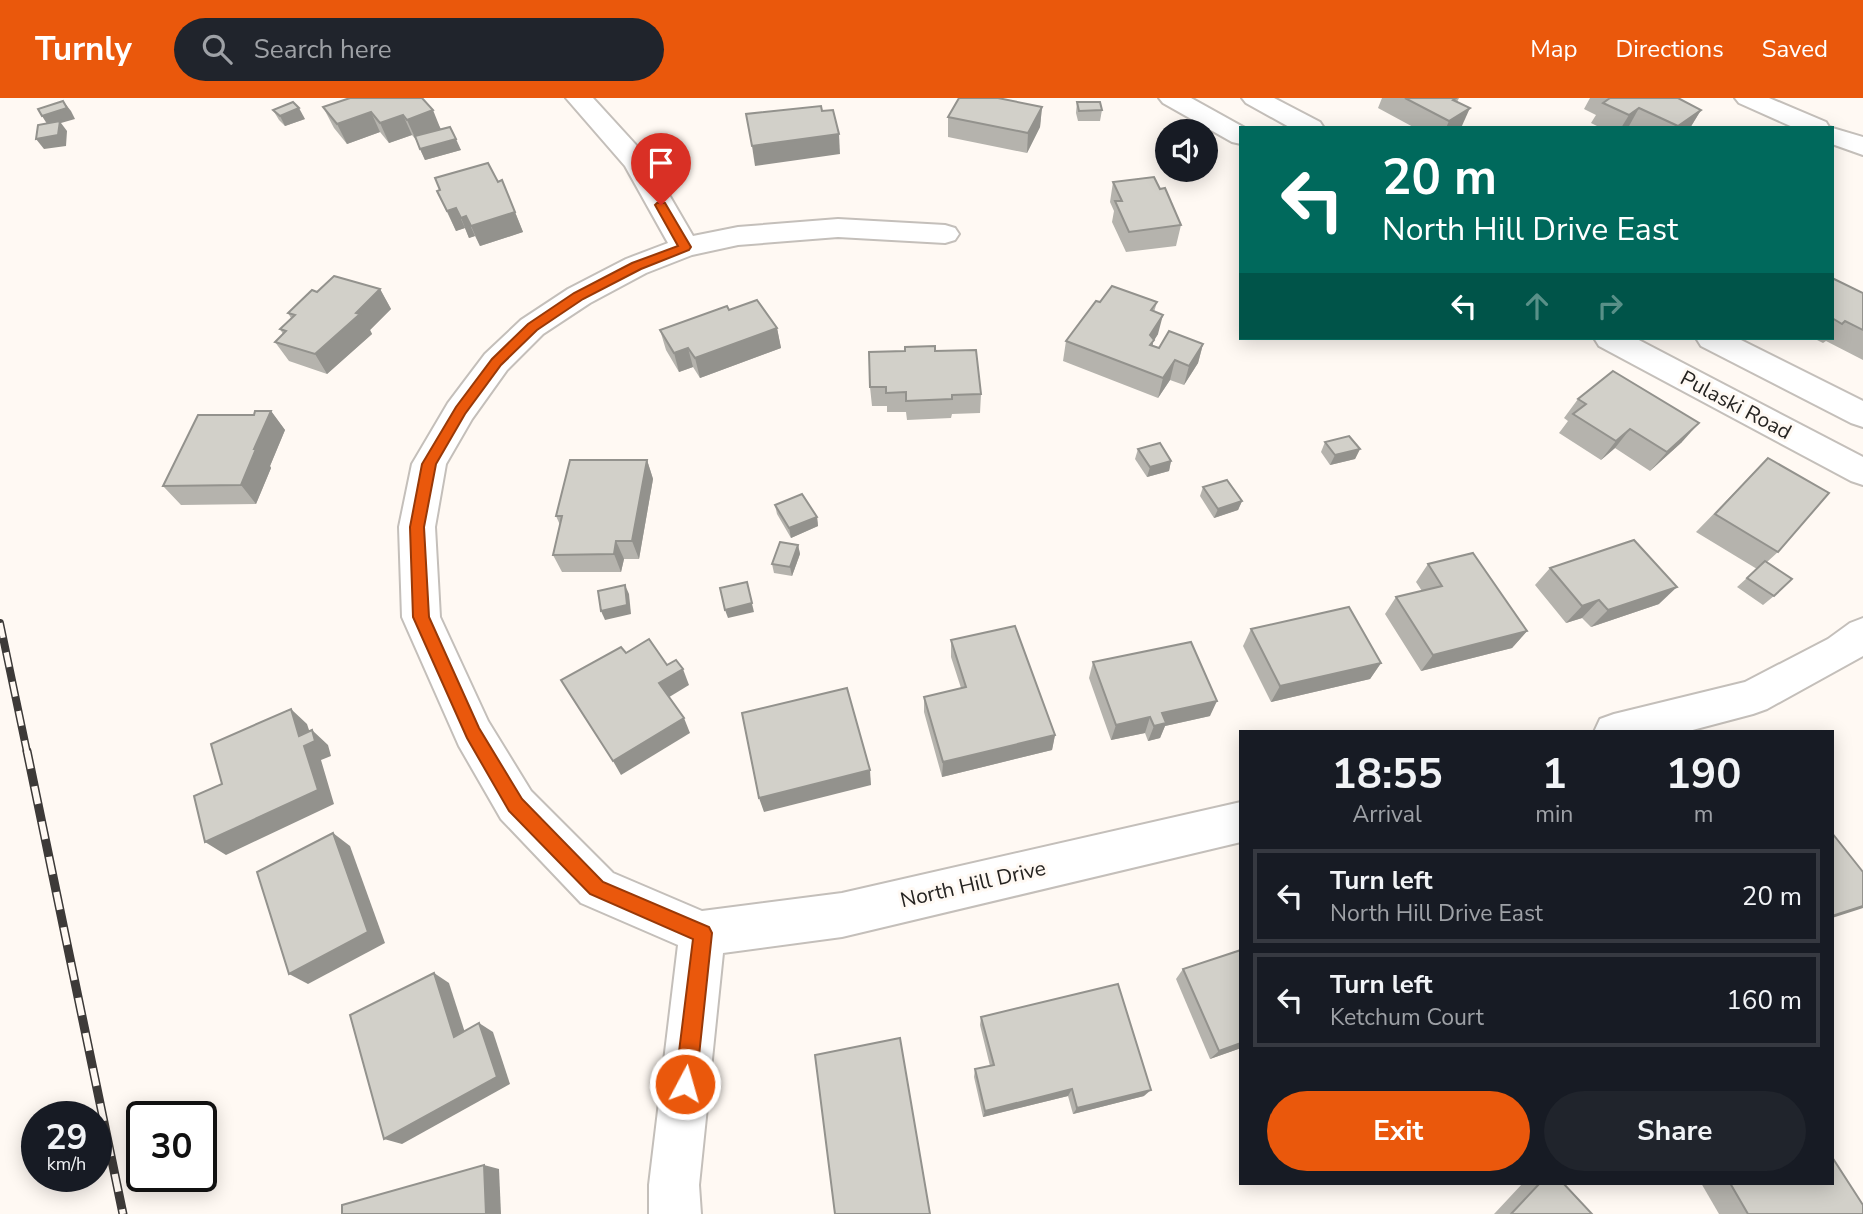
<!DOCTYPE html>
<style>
:root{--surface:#171b24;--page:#20242c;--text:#f1f3f6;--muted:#9ea1a6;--line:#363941;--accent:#ea580c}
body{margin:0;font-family:"Nunito Sans",sans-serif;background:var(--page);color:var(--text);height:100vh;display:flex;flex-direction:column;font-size:26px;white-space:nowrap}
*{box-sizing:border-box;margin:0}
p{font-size:23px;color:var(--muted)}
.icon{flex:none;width:38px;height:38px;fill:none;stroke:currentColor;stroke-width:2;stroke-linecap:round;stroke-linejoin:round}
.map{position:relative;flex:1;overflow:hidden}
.details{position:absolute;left:1239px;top:632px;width:595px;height:455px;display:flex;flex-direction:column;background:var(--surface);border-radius:0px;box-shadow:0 4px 18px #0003}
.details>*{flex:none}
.guide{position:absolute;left:1239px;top:28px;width:595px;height:214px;border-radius:0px;box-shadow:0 4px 18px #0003;background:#00695c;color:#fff;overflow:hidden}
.fabs{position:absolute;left:1155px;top:21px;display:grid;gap:14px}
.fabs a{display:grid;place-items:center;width:63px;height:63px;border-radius:50%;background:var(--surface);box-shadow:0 4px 18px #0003;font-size:35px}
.speed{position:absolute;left:21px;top:1003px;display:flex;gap:14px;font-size:35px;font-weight:700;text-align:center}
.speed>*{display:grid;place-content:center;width:91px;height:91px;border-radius:50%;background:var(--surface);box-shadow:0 4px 18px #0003;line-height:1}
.speed small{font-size:18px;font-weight:400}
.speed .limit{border:4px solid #111;border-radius:10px;background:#fff;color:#111}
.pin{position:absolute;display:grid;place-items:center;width:60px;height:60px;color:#fff;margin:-72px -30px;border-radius:50% 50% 50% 0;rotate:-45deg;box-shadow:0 0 7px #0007}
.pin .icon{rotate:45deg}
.me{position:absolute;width:77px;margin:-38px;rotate:6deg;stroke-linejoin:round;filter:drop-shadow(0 0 5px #0008)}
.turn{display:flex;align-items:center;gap:24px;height:147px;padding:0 28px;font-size:32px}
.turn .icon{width:91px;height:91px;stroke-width:2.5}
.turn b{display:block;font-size:49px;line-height:60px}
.lanes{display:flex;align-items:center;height:66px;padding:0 28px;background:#0003;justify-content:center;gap:35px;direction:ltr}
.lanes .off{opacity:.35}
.eta{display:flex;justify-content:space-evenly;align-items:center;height:119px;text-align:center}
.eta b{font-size:42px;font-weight:700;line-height:49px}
.cta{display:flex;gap:14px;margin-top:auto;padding:14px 28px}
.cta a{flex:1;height:80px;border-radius:42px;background:var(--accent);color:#fff;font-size:28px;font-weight:700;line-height:80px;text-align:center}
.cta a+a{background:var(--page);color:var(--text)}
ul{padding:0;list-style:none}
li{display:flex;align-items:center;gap:21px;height:94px;margin:0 14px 10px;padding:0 14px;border:4px solid var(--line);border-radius:0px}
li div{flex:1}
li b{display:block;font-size:26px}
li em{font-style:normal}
header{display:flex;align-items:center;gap:42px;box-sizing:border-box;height:98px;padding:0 35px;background:var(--accent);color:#fff}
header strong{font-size:33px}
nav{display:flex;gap:38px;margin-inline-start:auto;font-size:24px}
.search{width:490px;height:63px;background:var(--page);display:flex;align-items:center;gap:18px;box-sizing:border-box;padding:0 24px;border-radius:38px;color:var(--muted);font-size:26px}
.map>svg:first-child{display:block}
</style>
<header>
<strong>Turnly</strong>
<div class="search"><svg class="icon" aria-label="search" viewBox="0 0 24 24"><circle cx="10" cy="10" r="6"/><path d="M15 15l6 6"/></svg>Search here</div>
<nav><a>Map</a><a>Directions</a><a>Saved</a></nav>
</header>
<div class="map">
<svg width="1863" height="1116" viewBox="0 0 1863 1116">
<rect width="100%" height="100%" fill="#fff9f3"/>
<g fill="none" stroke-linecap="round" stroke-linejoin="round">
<defs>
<g id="minor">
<path d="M566 0H593L647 59 693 138 738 129 838 121 945 127 955 130 959 136 955 142 945 145 838 139 738 147 692 157 646 175 590 205 543 236 507 272 472 321 446 366 435 429 440 519 488 623 531 693 613 775 702 813 842 795 1241 704V744L842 839 723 855 699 1087 701 1116H649V1087L678 847 581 805 501 721 459 648 402 519 399 429 412 366 448 305 485 256 521 222 568 191 626 161 668 145 625 68Z"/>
<path d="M1242 0H1274L1320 24 1324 30H1291L1246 5Z"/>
<path d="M1735 0H1769L1826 24 1829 29 1863 39V57L1832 46V30H1795L1739 5Z"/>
<path d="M1696 240H1737L1863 303V329L1851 325 1701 248Z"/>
<path d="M1863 520V558L1767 611 1753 616 1685 634H1594L1600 621 1614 616 1745 584 1828 541 1850 525Z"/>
</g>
<g id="secondary">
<path d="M1159 0H1191L1245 30H1241V46L1232 44 1163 5Z"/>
<path d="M1594 240H1635L1863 359V387L1851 383 1599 248Z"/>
</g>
</defs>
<use href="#minor" stroke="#c4bfba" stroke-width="4"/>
<use href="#secondary" stroke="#c4bfba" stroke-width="4"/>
<use href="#minor" fill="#fff" fill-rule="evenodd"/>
<use href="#secondary" fill="#fff" fill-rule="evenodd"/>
<defs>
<path id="rail-far1" d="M0 525 27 654"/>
<path id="rail" d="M27 653 123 1116"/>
</defs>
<use href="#rail-far1" stroke="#3d3a38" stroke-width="8"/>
<use href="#rail" stroke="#3d3a38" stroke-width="9"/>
<use href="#rail-far1" stroke="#fff9f3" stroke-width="5" stroke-dasharray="15" stroke-linecap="butt"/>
<use href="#rail" stroke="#fff9f3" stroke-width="6" stroke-dasharray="18" stroke-linecap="butt"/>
</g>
<g fill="#b5b3ad">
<path d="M422 0 441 31 461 52 425 62 416 42 412 37 389 45 380 34 347 46 334 30 323 9Z"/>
<path d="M1382 0H1459L1457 4 1461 30H1415L1378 10Z"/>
<path d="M1590 0H1678L1701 12 1690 30H1601L1591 25 1596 17 1584 11Z"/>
<path d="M1077 4 1102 12 1100 23H1078L1076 15Z"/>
<path d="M1042 9 1040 29 1027 55 948 39V19Z"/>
<path d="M273 12 305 21 285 28 279 22Z"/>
<path d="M1113 84 1181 127 1176 148 1126 154 1112 124 1114 113 1110 104Z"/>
<path d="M437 93 515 114 523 134 480 148 475 138 469 140 465 130 456 133Z"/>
<path d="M1832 180 1863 195V262L1826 243 1823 245 1813 240H1832Z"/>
<path d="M380 191 391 211 370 232 372 236 327 276 289 263 275 244 283 236 280 231 291 220 288 215 317 194Z"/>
<path d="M1100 204H1157L1154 214 1158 236 1153 244V247L1159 250 1203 246 1198 265 1184 287 1170 282 1158 300 1063 263 1066 243Z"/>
<path d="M729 212 777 230 781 250 700 280 693 269 679 274 666 252 660 232Z"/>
<path d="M935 253 981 296 980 315 952 316 951 320 907 322 906 314H887V308H872L870 289Z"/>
<path d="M1578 301 1682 344 1650 373 1615 350 1601 362 1559 335 1568 323 1564 320Z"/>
<path d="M271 313 285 332 270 368 271 370 256 406 181 407 163 388 254 317Z"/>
<path d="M1325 344 1360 351 1355 361 1330 367 1321 354Z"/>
<path d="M1138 351 1171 363 1169 373 1147 379 1135 361Z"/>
<path d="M1768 360 1778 454 1767 464 1774 498 1763 507 1737 489 1757 471 1696 434Z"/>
<path d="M647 362 653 381 639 461H624L621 474H562L553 457 560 427 556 418Z"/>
<path d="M1203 389 1242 403 1238 412 1214 420 1200 398Z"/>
<path d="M775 407 817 419 818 428 791 440 777 416Z"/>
<path d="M798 447 800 456 792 478 774 475 772 466Z"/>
<path d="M1428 466 1527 533 1512 550 1421 573 1385 516 1396 499 1422 493 1416 484Z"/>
<path d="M1550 470 1659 506 1591 529 1582 520 1566 525 1535 487Z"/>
<path d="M1251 531 1381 565 1370 581 1271 604 1243 548Z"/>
<path d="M951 542 1055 637 1052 652 942 679 924 614V599L961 590 951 559Z"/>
<path d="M1093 564 1210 618 1165 628 1160 640 1148 643 1145 635 1111 642 1089 580Z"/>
<path d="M1241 852V950L1210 961 1176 881 1183 871Z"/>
<path d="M981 919 1144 998 1073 1016 1068 998 983 1019 974 979 975 971 990 968 980 927Z"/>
<path d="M1523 1085H1563L1592 1116H1494Z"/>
<path d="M1701 1085H1832L1863 1116H1719Z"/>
</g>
<g fill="#93928d">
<path d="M63 3 71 13 75 21 61 25 67 33 66 48 44 51 36 41 49 29 42 18Z"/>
<path d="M1042 9 1040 29 1027 55 1028 35Z"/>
<path d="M299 10 305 21 285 28 280 18Z"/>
<path d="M1470 10 1461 30H1446L1449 23Z"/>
<path d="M1639 10 1628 30H1621L1629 17Z"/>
<path d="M433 12 441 32 416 42 407 22Z"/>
<path d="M1701 12 1690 30H1677L1678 28Z"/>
<path d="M371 14 380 34 347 46 337 26Z"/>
<path d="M403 17 412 37 389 45 380 25Z"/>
<path d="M839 36 840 56 755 68 752 48Z"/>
<path d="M456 41 461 52 425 62 420 51Z"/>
<path d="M456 110 465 130 456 133 447 113Z"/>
<path d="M515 114 523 134 480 148 471 128Z"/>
<path d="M466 118 475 138 469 140 461 120Z"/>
<path d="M380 191 391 211 370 232 372 236 327 276 315 256Z"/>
<path d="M1163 217 1158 236 1153 244 1149 261 1150 237Z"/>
<path d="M777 230 781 250 700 280 695 260Z"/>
<path d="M1203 246 1198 265 1184 287 1189 268Z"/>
<path d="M688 250 693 269 679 274 674 255Z"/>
<path d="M1175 262 1170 282 1158 300 1163 280Z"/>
<path d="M271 313 285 332 270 368 271 370 256 406 241 387 254 351Z"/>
<path d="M1699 325 1682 344 1650 373 1667 354Z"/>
<path d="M1630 331 1615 350 1601 362 1616 343Z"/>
<path d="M1360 351 1355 361 1330 367 1335 357Z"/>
<path d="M647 362 653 381 639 461 632 443Z"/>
<path d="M1171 363 1169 373 1147 379 1150 369Z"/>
<path d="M1242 403 1238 412 1214 420 1218 411Z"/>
<path d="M817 419 818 428 791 440 789 430Z"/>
<path d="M616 443 624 461 621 474 614 456Z"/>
<path d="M798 447 800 456 792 478 790 469Z"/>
<path d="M625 487 629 496 631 516 605 522 601 513Z"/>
<path d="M1677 489 1659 506 1591 529 1608 512Z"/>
<path d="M749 493 754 514 728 520 725 512Z"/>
<path d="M1599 502 1582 520 1566 525 1582 508Z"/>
<path d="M1527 533 1512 550 1421 573 1433 557Z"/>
<path d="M1381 565 1370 581 1271 604 1280 588Z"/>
<path d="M683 571 689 587 666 601 659 585Z"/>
<path d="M1217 603 1210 618 1165 628 1160 640 1148 643 1154 628 1162 615Z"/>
<path d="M291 611 307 626 313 644 312 632 328 647 331 658 321 662 334 706 226 757 205 744 299 638Z"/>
<path d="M1150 619 1145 635 1111 642 1116 627Z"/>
<path d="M684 620 690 635 621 677 613 663Z"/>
<path d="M1055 637 1052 652 942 679 943 664Z"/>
<path d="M870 672 871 687 764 714 759 700Z"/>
<path d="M333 735 350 748 385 845 308 886 289 876Z"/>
<path d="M1863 808V810L1857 812 1832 820V818Z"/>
<path d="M434 875 449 885 469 947 454 939Z"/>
<path d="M479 925 493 934 510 986 402 1046 384 1041Z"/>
<path d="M1241 945V950L1210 961 1219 953Z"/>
<path d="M1072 991 1068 998 983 1019 985 1013Z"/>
<path d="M1151 992 1144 998 1073 1016 1077 1010Z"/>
<path d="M484 1067 499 1071 501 1116H486Z"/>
</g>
<g fill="#d2d0c9" stroke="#93928d" stroke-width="2">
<path d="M350 0H422L433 12 407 22 403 17 380 25 371 14 337 26 323 9Z"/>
<path d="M959 0H998L1042 9 1028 35 948 19Z"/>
<path d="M1405 0H1456L1453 2 1470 10 1449 23Z"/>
<path d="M1610 0H1678L1701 12 1678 28 1639 10 1629 17 1603 5Z"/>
<path d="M63 3 67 10 42 18 38 11Z"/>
<path d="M293 4 299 10 280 18 273 12Z"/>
<path d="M1077 4H1100L1102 12 1079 13Z"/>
<path d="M821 8 822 13 833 12 839 36 752 48 746 16Z"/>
<path d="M60 23 58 37 36 41 38 27Z"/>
<path d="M450 29 456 41 420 51 415 38Z"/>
<path d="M488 65 498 84 502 82 515 114 471 128 466 118 461 120 456 110 447 113 437 93 440 92 435 80Z"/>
<path d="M1154 79 1160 91 1165 90 1181 127 1129 134 1115 103H1122L1113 84Z"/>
<path d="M334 178 380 191 356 215 360 216 315 256 275 244 286 233 280 231 295 217 288 215 312 192 317 194Z"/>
<path d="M1832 180 1863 195V232L1845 223 1842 226 1832 220Z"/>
<path d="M1112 188 1157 204 1151 212 1163 217 1150 237 1154 242 1150 247 1159 250 1169 233 1203 246 1189 268 1175 262 1163 280 1066 243 1096 203 1100 204Z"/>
<path d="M757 202 777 230 695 260 688 250 674 255 660 232 727 208 729 212Z"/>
<path d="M935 248V253L976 252 981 296 952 297V301L906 303V294L886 295V289H870L869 254 905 253V249Z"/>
<path d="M1613 273 1699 325 1667 354 1630 331 1616 343 1573 316 1586 306 1578 301Z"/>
<path d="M255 313H271L254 351H256L241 387 163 388 198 317H254Z"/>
<path d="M1349 338 1360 351 1335 357 1325 344Z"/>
<path d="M1160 345 1171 363 1150 369 1138 351Z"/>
<path d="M1768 360 1829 395 1778 454 1715 416Z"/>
<path d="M570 362H647L632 443H616L614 456 553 457 562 418H556Z"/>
<path d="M1227 382 1242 403 1218 411 1203 389Z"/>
<path d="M802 396 817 419 789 430 775 407Z"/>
<path d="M1634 442 1677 489 1608 512 1599 502 1582 508 1550 470Z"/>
<path d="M780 444 798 447 790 469 772 466Z"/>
<path d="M1473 455 1527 533 1433 557 1396 499 1442 488 1428 466Z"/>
<path d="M1765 463 1792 481 1774 498 1747 480Z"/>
<path d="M747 484 752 505 725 512 720 490Z"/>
<path d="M625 487 627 507 601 513 598 493Z"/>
<path d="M1349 509 1381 565 1280 588 1251 531Z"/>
<path d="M1015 528 1055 637 943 664 924 599 966 589 951 542Z"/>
<path d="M649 541 667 567 676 562 683 571 659 585 684 620 613 663 561 582 621 549 626 555Z"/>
<path d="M1191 544 1217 603 1162 615 1166 625 1154 628 1150 619 1116 627 1093 564Z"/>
<path d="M847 590 870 672 759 700 742 615Z"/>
<path d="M291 611 299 638 312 632 315 643 304 648 318 692 205 744 194 698 222 686 211 646Z"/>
<path d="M333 735 368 834 289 876 257 774Z"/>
<path d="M1832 735 1863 774V808L1832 818Z"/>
<path d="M1241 852V945L1219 953 1183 871Z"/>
<path d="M434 875 454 939 479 925 497 979 384 1041 350 917Z"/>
<path d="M1118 886 1151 992 1077 1010 1072 991 985 1013 975 971 994 967 981 919Z"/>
<path d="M900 940 930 1116H835L815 957Z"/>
<path d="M1832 1059 1863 1107V1116H1748L1730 1085H1832Z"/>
<path d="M484 1067 486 1116H342V1107Z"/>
<path d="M1540 1085H1563L1592 1116H1511Z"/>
</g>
<path fill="#ea580c" stroke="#983908" stroke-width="2" d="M657 105H665L691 149 689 152 641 171 583 201 537 232 501 267 465 316 436 366 424 429 429 519 479 630 522 701 603 784 709 829 712 835 696 986 693 993 685 996 678 993 675 986 693 841 590 796 509 713 467 640 413 519 410 429 422 366 456 309 492 261 528 226 574 195 632 165 678 148 655 107Z"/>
<g text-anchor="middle" stroke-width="6" stroke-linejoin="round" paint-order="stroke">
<g font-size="21" fill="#252321" stroke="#fff9f3">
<text transform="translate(1736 307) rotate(28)" y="7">Pulaski Road</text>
<text transform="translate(973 786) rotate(-13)" y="7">North Hill Drive</text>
</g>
</g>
</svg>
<div class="fabs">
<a><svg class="icon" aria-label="sound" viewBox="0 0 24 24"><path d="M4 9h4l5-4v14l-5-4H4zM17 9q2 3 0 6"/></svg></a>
</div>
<div class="speed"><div>29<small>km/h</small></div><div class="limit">30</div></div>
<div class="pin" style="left:661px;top:107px;background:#d93025"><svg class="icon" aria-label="arrive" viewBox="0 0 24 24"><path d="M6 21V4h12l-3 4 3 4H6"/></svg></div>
<svg class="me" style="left:685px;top:986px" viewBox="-20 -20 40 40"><circle r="17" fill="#ea580c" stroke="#fff" stroke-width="3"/><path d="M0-11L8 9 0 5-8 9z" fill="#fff"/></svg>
<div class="guide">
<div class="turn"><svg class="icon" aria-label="left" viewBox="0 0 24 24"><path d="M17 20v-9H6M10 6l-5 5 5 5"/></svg><div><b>20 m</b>North Hill Drive East</div></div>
<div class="lanes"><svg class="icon" aria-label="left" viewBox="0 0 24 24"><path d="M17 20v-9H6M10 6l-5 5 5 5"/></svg><svg class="icon off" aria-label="ahead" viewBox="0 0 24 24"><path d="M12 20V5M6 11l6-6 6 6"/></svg><svg class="icon off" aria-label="right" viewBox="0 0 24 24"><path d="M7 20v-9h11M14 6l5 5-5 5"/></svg></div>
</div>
<section class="details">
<div class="eta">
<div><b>18:55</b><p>Arrival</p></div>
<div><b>1</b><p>min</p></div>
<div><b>190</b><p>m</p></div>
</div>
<ul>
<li><svg class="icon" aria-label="left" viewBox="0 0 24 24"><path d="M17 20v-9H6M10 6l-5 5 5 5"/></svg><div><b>Turn left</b><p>North Hill Drive East</p></div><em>20 m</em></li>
<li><svg class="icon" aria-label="left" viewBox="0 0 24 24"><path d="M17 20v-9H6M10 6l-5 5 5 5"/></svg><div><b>Turn left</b><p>Ketchum Court</p></div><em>160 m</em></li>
</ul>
<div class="cta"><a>Exit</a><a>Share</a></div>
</section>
</div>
